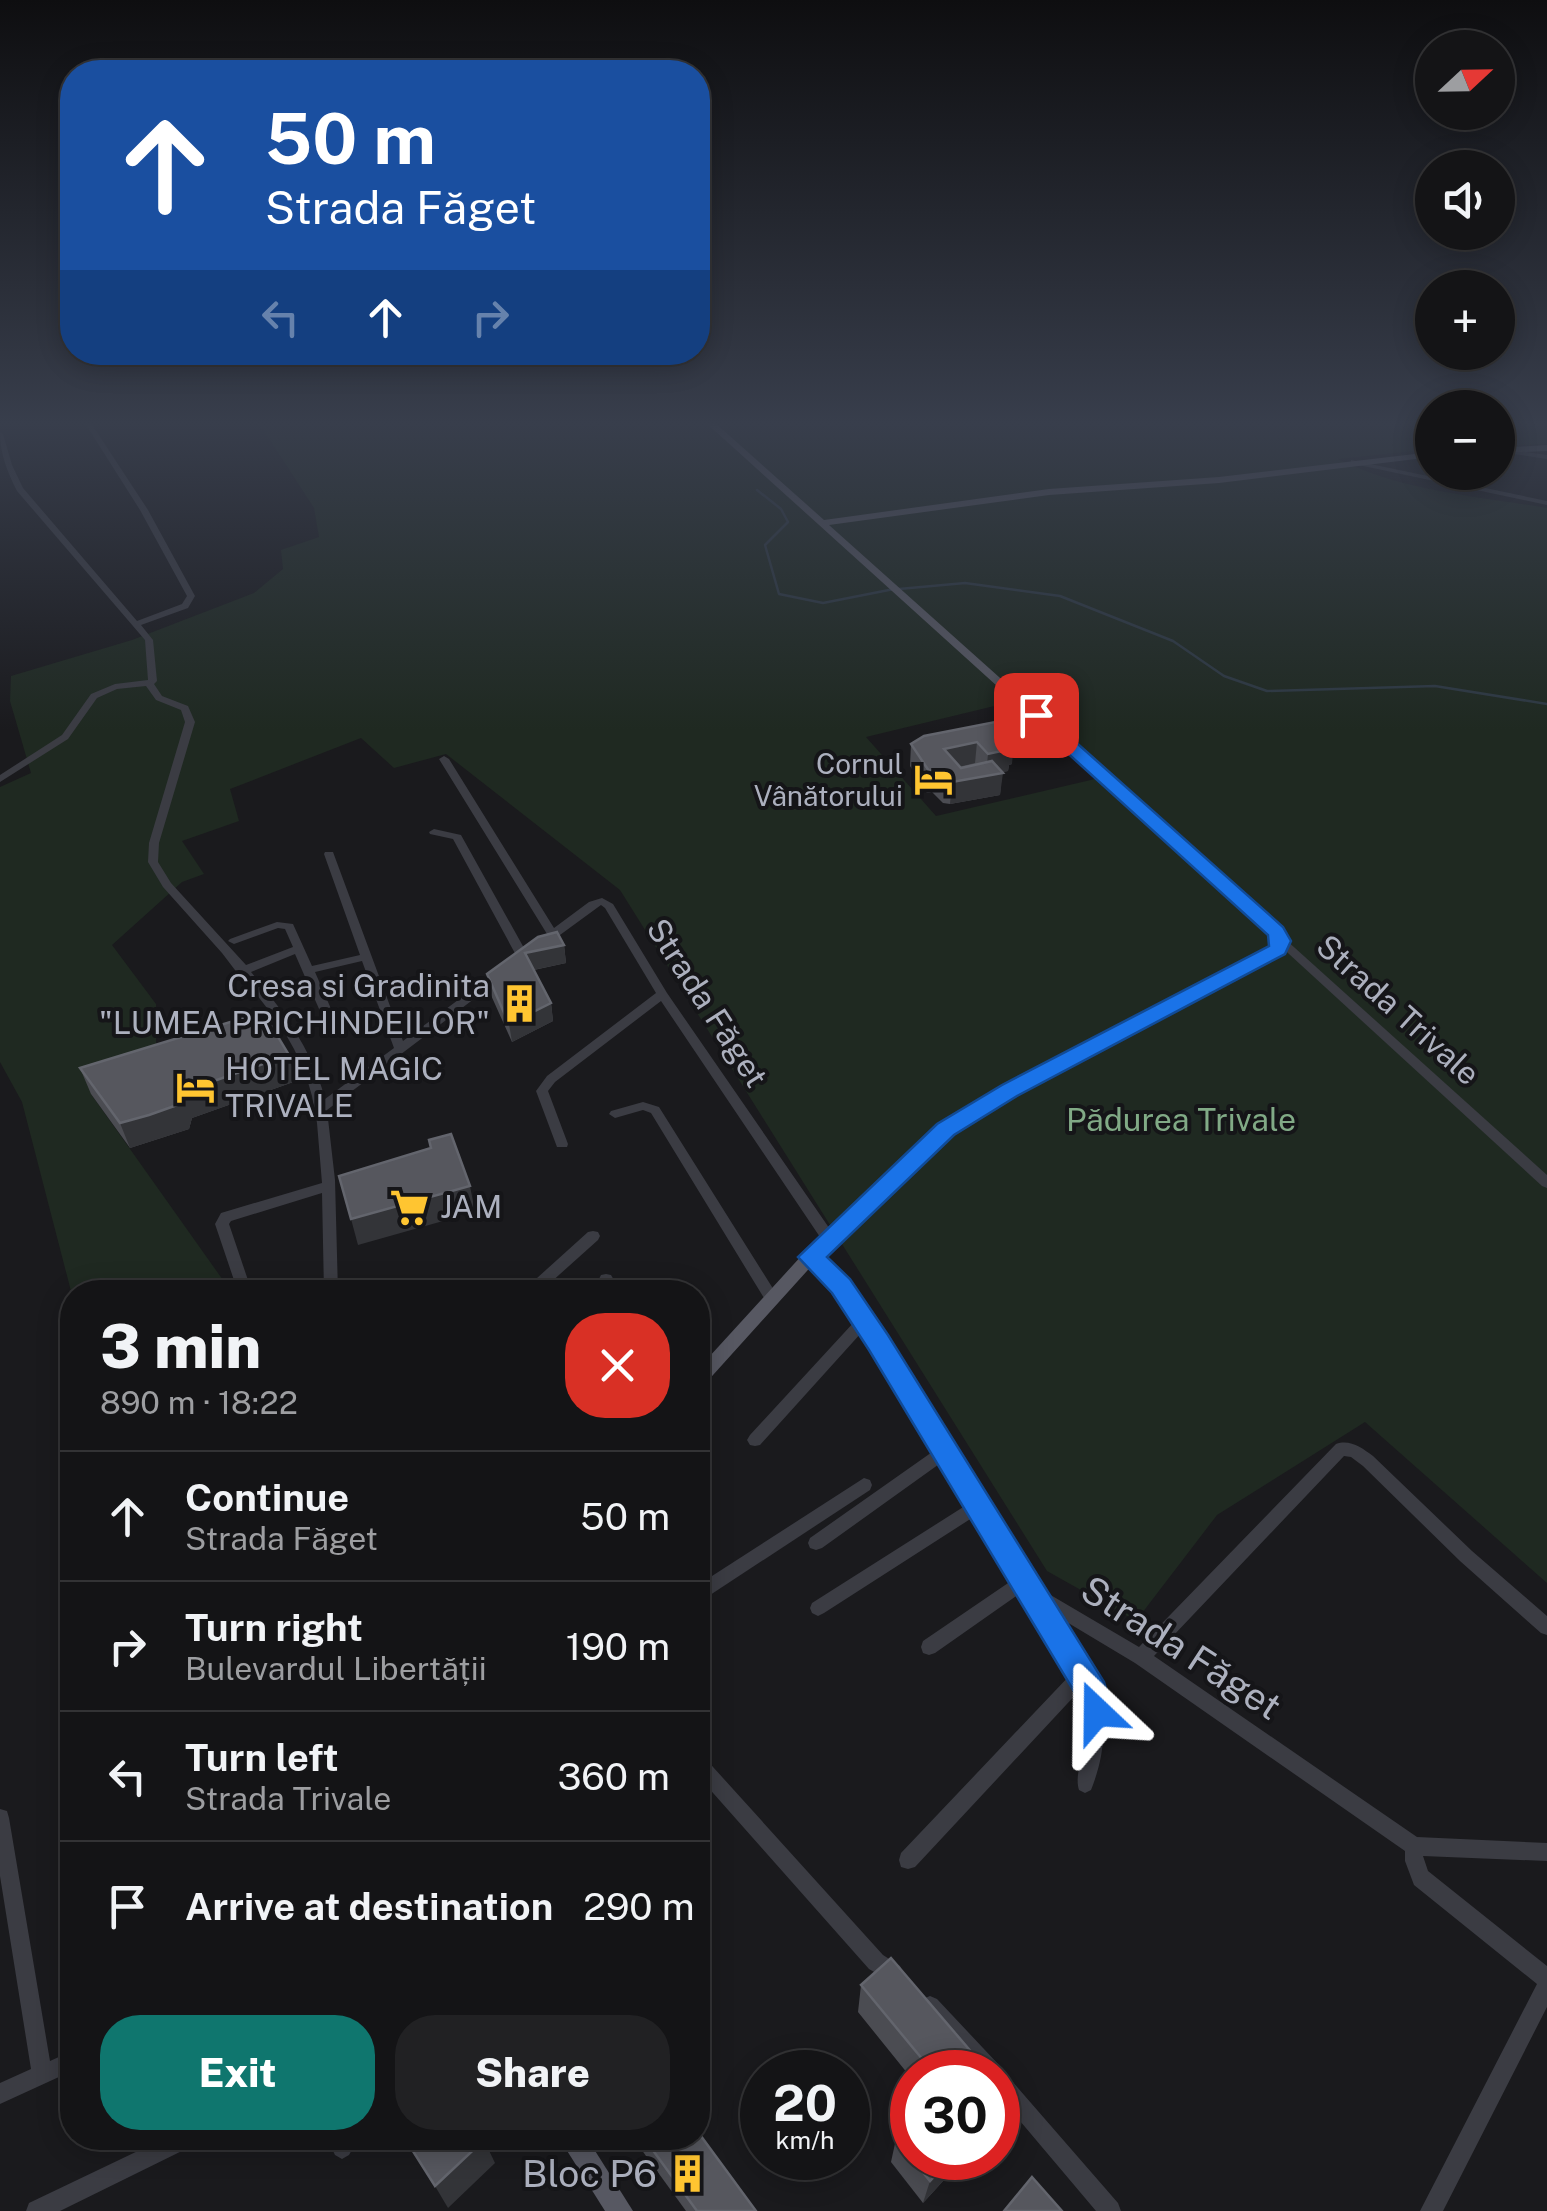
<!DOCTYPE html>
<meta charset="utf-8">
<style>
:root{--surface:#141416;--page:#212123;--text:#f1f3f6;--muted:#9d9ea1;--line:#333335;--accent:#0f766e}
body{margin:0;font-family:"Public Sans",sans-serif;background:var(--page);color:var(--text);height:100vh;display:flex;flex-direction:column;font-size:38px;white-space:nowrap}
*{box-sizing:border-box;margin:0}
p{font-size:32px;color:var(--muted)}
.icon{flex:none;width:55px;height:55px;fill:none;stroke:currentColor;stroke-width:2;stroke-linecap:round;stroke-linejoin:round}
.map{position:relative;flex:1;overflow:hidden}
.details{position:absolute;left:60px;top:1280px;width:650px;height:870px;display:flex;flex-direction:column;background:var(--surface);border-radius:40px;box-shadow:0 5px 25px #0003,0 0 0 2px var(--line)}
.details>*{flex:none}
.banner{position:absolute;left:60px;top:60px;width:650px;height:305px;border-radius:40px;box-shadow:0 5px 25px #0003,0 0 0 2px var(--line);background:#1a4fa0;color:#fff;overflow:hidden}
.needle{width:65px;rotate:68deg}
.tools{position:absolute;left:1415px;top:30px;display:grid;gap:20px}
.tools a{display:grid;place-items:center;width:100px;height:100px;border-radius:50%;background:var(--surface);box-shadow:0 5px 25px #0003,0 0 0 2px var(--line);font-size:50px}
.speed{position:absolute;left:740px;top:2050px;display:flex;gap:20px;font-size:50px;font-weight:700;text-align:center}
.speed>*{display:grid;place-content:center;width:130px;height:130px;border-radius:50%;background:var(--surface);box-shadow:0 5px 25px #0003,0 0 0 2px var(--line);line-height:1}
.speed small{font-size:25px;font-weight:400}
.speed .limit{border:15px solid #d22;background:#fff;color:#111}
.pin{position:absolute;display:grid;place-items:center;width:85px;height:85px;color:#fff;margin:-42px;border-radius:20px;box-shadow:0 5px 15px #0006}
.me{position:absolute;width:110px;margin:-55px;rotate:337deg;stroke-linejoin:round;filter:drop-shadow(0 0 8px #0008)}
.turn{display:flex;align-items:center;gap:35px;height:210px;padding:0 40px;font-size:45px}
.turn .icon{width:130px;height:130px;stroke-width:2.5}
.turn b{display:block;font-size:70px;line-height:85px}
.lanes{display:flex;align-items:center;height:95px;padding:0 40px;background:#0003;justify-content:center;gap:50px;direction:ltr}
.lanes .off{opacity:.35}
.round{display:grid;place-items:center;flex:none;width:105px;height:105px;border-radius:40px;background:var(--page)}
.headline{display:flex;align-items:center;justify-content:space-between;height:170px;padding:0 40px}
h1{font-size:60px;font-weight:800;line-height:75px}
.primary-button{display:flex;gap:20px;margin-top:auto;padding:20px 40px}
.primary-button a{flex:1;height:115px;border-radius:40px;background:var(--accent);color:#fff;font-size:40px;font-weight:800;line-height:115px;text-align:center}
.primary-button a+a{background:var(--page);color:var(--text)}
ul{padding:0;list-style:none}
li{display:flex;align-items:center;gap:30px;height:130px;padding:0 40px;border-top:2px solid var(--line)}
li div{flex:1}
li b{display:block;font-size:38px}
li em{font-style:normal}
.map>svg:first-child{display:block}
</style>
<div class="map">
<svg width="1547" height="2211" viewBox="0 0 1547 2211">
<rect width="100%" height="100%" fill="#1a1a1d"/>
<g fill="#1f2921" fill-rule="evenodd">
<path d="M257 420H1432V449L1338 459C1402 491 1476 496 1547 508V1583L1365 1422 1217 1515 1136 1621 1047 1571 620 890 446 754 394 768 361 738 230 789 239 821 182 841 204 874 182 882 112 945 156 1004V1058L91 1094 230 1290 72 1295 22 1102 0 1062V787L31 773 10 701 11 676 132 640 254 593 283 569 281 550 319 537 314 508ZM1011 702 1095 779 936 816 866 737Z"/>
<path d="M1498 420H1547V444L1498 446Z"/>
</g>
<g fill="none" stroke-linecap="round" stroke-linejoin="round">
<g stroke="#2e3943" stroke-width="2.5">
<path d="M757 490 781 509 788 522 765 545 779 594 823 603 894 589"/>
<path d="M899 589 965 583 1060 596 1173 641 1224 676 1267 691 1435 686 1547 704"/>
</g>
<g fill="#3b3c43" fill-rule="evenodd">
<path d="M83 420H89L148 510 195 596 188 608 141 625 153 640 157 681 154 684 162 696 188 706 195 722 159 843 158 862 171 883 246 965 293 947 285 929 278 928 234 944 228 941 230 939 277 922 293 924 312 966 360 955 324 854 325 852H333L403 1041 497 971H505L507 974 327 1110 335 1180 338 1292H324L322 1193 231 1221 229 1224 252 1292H238L215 1224 221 1213 322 1183 317 1123 312 1096 305 1072 294 1049 281 1026 243 977 238 974 222 953 163 887 148 862 149 843 185 722 181 710 156 700 146 686 117 689 97 698 68 739 0 782V775L62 735 91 694 115 684 148 680 145 640 17 491C7 471 0 454 0 432L3 434 12 465 23 488 137 621 182 604 187 596 140 510ZM295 954 323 1018 329 1022 335 1018 315 972 362 961 394 1048 325 1099C312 1049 283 1011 251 972Z"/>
<path d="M1498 448 1547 455V459L1500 452H1498Z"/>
<path d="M1351 460 1547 501V505L1354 464H1351Z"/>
<path d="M444 756 449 759 554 928 589 902 602 898 613 904 667 993 834 1235 836 1239 834 1243H824L661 1001 555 1082 548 1091 568 1144 567 1147H557L536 1091 547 1076 656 993 605 908 601 905 549 943H541L539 941 547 934 439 759Z"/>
<path d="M434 829 461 835 529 957 527 959 523 961 517 957 453 839 430 834 429 832Z"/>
<path d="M1281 938 1285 939 1547 1175V1188L1542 1186 1277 943 1275 941Z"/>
<path d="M643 1102 659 1107 777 1295 779 1299 777 1303 772 1305 767 1303 651 1113 643 1110 615 1118 609 1114 611 1111Z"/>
<path d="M593 1231 598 1232 600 1236 598 1240 540 1292H524L526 1288 588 1232Z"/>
<path d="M810 1252 815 1253 846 1282 1037 1587 1139 1647 1336 1444C1350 1439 1362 1448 1373 1456L1472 1551 1547 1616V1635L1541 1633 1460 1561 1363 1466 1351 1457 1344 1456 1154 1656 1417 1837 1547 1843V1861L1423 1856 1428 1871 1547 1966V2007L1443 2211H1420L1537 1984 1414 1885 1405 1861V1851L1135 1663 1055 1615C1093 1675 1120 1717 1091 1790L1085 1793 1079 1790C1075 1777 1081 1763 1083 1749 1086 1729 1085 1710 1080 1690L915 1867 908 1869 901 1867 899 1860 901 1853 1072 1673 1022 1592 935 1653 929 1655 923 1653 921 1647 923 1641 1014 1579 975 1516 824 1613 818 1616 812 1613 810 1608 812 1603 968 1504 942 1462 822 1548 816 1550 810 1548 808 1543 810 1538 935 1450 862 1332 760 1445 755 1446 750 1445 747 1440 750 1435 855 1321 836 1290 805 1261 803 1257 805 1253Z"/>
<path d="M606 1274 611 1275 621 1292H607L599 1279 601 1275Z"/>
<path d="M864 1478 870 1480 872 1485 870 1490 704 1599 698 1601V1585Z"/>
<path d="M701 1498 707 1500 709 1505 704 1514 698 1516V1499Z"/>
<path d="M698 1754 704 1757 883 1955 900 1966 903 1973 900 1980 893 1983 869 1969 698 1776Z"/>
<path d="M0 1809 7 1811 9 1818 50 2061 72 2051V2071L0 2104V2083L31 2069 0 1876Z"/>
<path d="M930 1996 937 1999 999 2065 1002 2071 1005 2073 1118 2203 1121 2211H1096L998 2095V2072H978L923 2013 920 2006 923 1999Z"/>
<path d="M165 2138H198L194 2145 60 2211H26L29 2203Z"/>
<path d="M327 2138H348L353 2148 349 2155 342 2159 335 2155Z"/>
</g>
<g fill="#575862" fill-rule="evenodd">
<path d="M703 420H712L824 520 1049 489 1219 477 1432 452V457L1219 483 1049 495 829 525 1281 929 1288 941 1276 959 1091 1052 950 1134 816 1261 704 1385 698 1387V1369L804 1253 940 1126 1081 1046 1266 953 1274 941 1271 934Z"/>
<path d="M1547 445V451L1498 453V448Z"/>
<path d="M559 2138H587L633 2211H605Z"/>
</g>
</g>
<g fill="#4b4c52">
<path d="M995 722 1012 764 1009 765 1008 771 1002 772 1000 795 950 804 943 803 932 792 927 793 910 766 911 744Z"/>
<path d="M564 945 566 963 534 970 551 1003 553 1021 512 1042 490 993 487 974Z"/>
<path d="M80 1068 296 1081 192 1118 189 1129 130 1148 91 1094Z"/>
<path d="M861 1985 984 2072H912V2079L858 2012Z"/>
<path d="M633 2138H698L756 2211H686Z"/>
<path d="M896 2139 964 2158 923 2203 891 2162Z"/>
</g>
<g fill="#333438">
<path d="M977 742 975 763 942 771 944 749Z"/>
<path d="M1014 742 1012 764 1009 765 1008 771 986 776 988 754 1006 744Z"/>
<path d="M934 770 932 792 927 793 929 771Z"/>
<path d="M1003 773 1000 795 950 804 952 782Z"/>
<path d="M564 945 566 963 528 971 525 953Z"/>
<path d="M551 1003 553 1021 512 1042 509 1024Z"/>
<path d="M289 1055 296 1081 192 1118 189 1129 130 1148 120 1123 182 1092Z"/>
<path d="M470 1186 475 1212 358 1245 351 1219Z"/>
<path d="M484 2140 495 2163 448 2208 435 2186Z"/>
<path d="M951 2158H964L923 2203 930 2181Z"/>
</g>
<g fill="#56575e" stroke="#63656d" stroke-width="2.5">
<path d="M995 722 1014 742 1006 744 1011 749 988 754 977 742 944 749 961 768 992 761 1003 773 952 782 944 781 934 770 929 771 911 744 924 736Z"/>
<path d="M557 932 564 945 525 953 551 1003 509 1024 487 974 538 937Z"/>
<path d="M263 1012 289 1055 182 1092 180 1104 149 1115 120 1123 80 1068Z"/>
<path d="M451 1134 470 1186 351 1219 339 1176 431 1148 429 1140Z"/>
<path d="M891 1958 985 2068 981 2072H933L861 1985Z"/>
<path d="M912 2121V2158H951L930 2181 896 2139Z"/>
<path d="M698 2132 756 2211H697L644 2138H698Z"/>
<path d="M423 2138H482L484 2140 435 2186 411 2148Z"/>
<path d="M1032 2177 1062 2211H1004Z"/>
</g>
<linearGradient id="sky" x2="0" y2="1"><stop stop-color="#0e0e10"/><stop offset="0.58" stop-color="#383e4c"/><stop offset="1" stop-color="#383e4c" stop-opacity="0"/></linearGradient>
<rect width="1547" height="730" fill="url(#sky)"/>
<path fill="#1a73e8" stroke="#114b97" stroke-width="2.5" d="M1030 712H1042L1283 927 1291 941 1285 954 1017 1096 954 1135 827 1257 850 1279 888 1335 1104 1682 1113 1712 1108 1723 1097 1728 1085 1723 1078 1698 869 1350 832 1293 798 1257 937 1124 1002 1085 1269 946 1268 935 1030 719Z"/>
<defs>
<symbol id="hotel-bare" viewBox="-9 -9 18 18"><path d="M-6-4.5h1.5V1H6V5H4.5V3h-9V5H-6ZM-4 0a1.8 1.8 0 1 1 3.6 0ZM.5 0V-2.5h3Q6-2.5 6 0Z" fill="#ffc531" stroke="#151518" stroke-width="2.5" paint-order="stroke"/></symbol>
<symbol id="building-bare" viewBox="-9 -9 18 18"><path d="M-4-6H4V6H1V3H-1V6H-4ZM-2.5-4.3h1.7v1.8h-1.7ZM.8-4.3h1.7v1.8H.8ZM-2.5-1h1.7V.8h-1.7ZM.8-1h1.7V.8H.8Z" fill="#ffc531" stroke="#151518" stroke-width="2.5" paint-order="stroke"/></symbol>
<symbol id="supermarket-bare" viewBox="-9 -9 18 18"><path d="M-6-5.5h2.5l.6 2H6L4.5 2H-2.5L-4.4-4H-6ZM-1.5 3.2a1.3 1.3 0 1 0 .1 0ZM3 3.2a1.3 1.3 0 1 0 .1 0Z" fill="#ffc531" stroke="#151518" stroke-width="2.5" paint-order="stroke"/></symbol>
</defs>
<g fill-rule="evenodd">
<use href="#hotel-bare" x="906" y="752" width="55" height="55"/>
<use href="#building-bare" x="492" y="976" width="55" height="55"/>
<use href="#hotel-bare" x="168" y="1060" width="55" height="55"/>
<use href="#supermarket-bare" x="382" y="1180" width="55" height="55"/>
<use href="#building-bare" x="660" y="2146" width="55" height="55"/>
</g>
<g text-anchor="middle" stroke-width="8" stroke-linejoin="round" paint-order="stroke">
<g font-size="28" fill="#acb0be" stroke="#151518" text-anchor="end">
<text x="903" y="774">Cornul<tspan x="903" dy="32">Vânătorului</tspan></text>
</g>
<g font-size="32" fill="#acb0be" stroke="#151518" text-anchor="start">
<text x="490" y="997" text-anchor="end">Cresa si Gradinita<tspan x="490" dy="37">"LUMEA PRICHINDEILOR"</tspan></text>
<text x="225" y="1080">HOTEL MAGIC<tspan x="225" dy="37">TRIVALE</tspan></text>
<text x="440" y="1218">JAM</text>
</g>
<g font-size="32" fill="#acb0be" stroke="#151518">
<text transform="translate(707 1003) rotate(57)" y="11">Strada Făget</text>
<text transform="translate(1398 1010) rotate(42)" y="11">Strada Trivale</text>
</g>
<g font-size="32" fill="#81aa86" stroke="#151518">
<text x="1181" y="1131">Pădurea Trivale</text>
</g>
<g font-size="38" fill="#acb0be" stroke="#151518">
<text transform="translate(1181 1648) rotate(33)" y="13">Strada Făget</text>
</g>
<g font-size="38" fill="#acb0be" stroke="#151518" text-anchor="end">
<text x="657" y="2187">Bloc P6</text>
</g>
</g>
</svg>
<div class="tools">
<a><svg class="needle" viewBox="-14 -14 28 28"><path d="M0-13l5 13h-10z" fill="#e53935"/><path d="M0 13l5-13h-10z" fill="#9d9ea1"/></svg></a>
<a><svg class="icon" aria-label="sound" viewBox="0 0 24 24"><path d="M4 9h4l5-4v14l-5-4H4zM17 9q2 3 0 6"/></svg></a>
<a>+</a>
<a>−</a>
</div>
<div class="speed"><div>20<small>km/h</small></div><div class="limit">30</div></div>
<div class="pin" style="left:1036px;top:715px;background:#d93025"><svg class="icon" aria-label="arrive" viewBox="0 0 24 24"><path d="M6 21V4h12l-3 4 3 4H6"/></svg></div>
<svg class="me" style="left:1097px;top:1712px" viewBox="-20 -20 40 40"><path d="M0-17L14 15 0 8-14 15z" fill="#1a73e8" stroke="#fff" stroke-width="4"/></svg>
<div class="banner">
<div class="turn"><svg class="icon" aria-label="ahead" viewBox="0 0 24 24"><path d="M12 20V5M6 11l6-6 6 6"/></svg><div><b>50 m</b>Strada Făget</div></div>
<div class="lanes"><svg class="icon off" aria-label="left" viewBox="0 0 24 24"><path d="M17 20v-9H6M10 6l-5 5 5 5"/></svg><svg class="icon" aria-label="ahead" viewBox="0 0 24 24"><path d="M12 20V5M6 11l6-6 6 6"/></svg><svg class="icon off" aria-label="right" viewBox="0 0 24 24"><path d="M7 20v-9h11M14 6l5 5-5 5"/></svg></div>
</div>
<section class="details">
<div class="headline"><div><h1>3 min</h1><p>890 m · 18:22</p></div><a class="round" style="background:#d93025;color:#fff"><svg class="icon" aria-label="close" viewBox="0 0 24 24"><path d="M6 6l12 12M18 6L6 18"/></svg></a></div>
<ul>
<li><svg class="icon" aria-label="ahead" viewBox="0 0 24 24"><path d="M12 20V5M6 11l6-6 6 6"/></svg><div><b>Continue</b><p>Strada Făget</p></div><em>50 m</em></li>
<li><svg class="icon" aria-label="right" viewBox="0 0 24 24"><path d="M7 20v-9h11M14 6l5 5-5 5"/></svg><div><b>Turn right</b><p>Bulevardul Libertății</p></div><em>190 m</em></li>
<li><svg class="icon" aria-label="left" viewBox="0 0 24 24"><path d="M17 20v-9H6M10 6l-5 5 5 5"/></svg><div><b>Turn left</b><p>Strada Trivale</p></div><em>360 m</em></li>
<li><svg class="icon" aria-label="arrive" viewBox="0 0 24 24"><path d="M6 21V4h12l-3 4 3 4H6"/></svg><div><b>Arrive at destination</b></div><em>290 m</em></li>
</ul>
<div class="primary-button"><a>Exit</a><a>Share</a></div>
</section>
</div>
